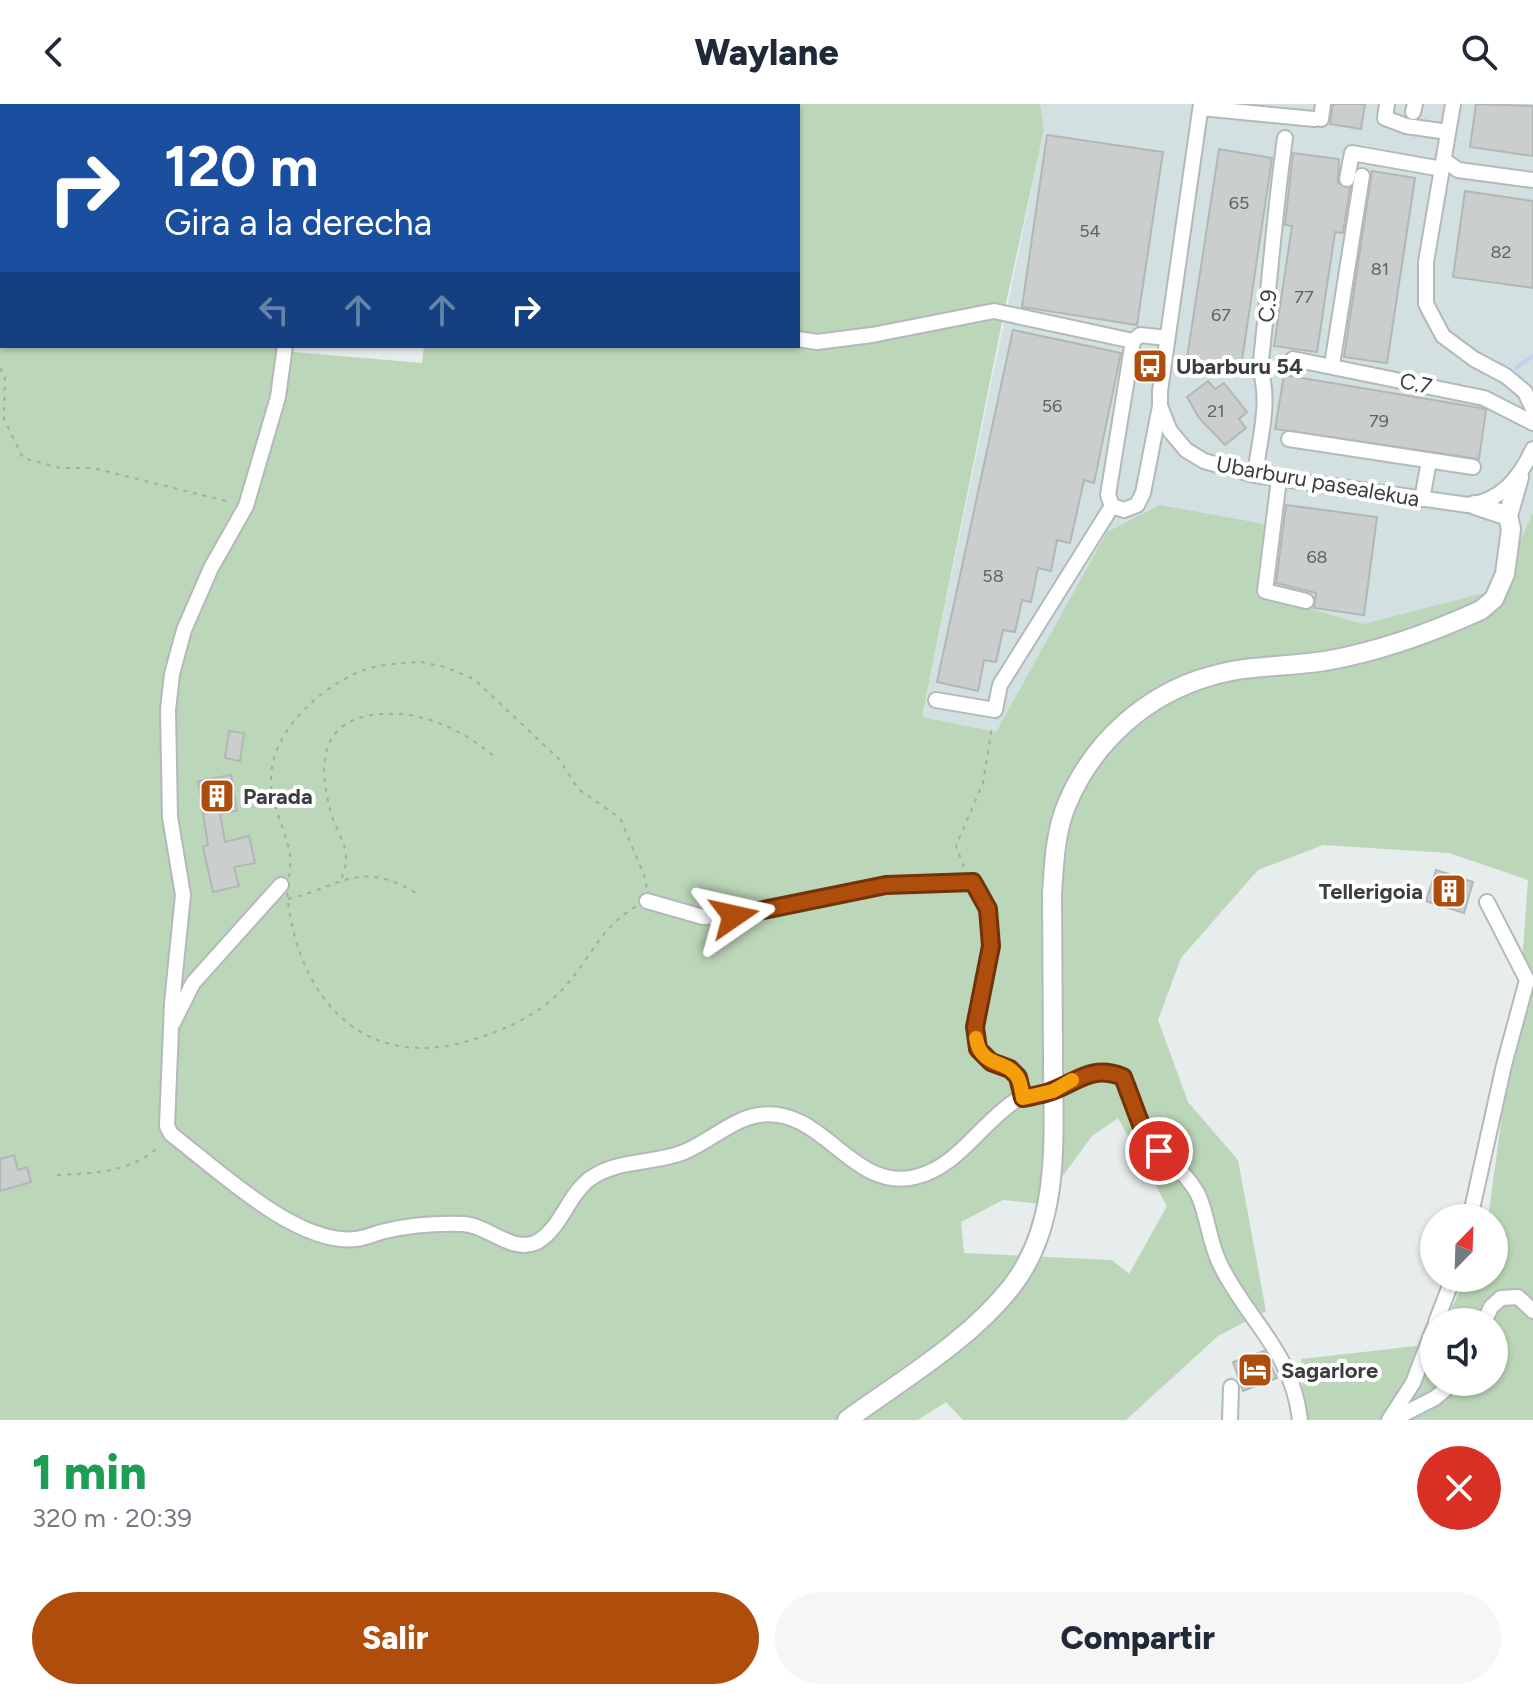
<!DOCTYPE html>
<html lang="es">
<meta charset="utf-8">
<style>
:root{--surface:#fff;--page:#f6f6f7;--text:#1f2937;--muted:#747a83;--accent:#af4e0c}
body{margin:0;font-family:Figtree,sans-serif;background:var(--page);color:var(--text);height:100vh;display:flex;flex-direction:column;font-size:30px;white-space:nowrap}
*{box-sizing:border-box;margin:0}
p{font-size:26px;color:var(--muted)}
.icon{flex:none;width:44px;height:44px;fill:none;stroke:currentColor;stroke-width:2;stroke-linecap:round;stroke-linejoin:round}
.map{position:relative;height:1316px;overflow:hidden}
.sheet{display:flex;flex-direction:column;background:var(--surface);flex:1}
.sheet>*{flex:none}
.hud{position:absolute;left:0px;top:0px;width:800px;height:244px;box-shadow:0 2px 6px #0004;background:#1a4fa0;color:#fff;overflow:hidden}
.needle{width:52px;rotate:23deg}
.tools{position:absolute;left:1420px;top:1100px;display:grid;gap:16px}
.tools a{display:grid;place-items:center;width:88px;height:88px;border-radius:50%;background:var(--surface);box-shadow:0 2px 6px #0004;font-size:40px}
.pin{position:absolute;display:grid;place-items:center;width:68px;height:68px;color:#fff;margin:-34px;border:4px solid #fff;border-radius:50%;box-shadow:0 2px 8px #0007}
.me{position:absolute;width:88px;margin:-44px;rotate:79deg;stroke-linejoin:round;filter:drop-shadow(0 0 6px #0008)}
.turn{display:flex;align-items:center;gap:28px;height:168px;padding:0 32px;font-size:36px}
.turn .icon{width:104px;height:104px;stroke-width:2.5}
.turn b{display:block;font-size:56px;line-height:68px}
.lanes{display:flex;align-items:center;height:76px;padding:0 32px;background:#0003;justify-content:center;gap:40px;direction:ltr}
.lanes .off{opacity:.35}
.round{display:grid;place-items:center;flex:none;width:84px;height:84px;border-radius:42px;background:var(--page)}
.overview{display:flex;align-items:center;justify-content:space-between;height:136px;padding:0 32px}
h1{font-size:48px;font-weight:800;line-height:60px;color:#1e9e55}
.primary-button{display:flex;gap:16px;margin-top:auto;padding:16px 32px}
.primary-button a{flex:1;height:92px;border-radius:48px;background:var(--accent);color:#fff;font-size:32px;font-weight:800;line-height:92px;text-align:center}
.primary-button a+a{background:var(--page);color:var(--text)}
header{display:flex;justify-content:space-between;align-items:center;height:104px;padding:0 32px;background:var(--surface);font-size:36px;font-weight:800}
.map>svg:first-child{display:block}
</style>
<header><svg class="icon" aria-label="back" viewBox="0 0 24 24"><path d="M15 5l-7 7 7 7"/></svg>Waylane<svg class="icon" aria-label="search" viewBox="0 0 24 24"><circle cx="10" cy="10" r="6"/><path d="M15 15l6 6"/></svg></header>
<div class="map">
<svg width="1533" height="1316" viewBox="0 0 1533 1316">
<rect width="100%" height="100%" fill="#e7eced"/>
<path fill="#d2e0e2" d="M1040 0H1533V408L1499 485 1363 520 1256 489 1107 429 996 628 922 613 1044 26Z"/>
<path fill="#bcd6b9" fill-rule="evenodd" d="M0 0H330L2 2V242H293V248L422 259 424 242H798V2H474L476 0H1040L1044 26 1004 208 922 613 996 628 1107 428 1160 401 1264 420 1256 489 1363 520 1499 485 1533 408V1316H1304L1301 1255 1434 1240V1278H1494V1218H1445L1466 1174H1494V1114H1488L1521 872 1528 776 1449 749 1323 741 1258 766 1181 854 1158 916 1188 998 1238 1056 1266 1207 1218 1232 1126 1316H963L946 1298 918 1316H0ZM1118 1014 1167 1102 1129 1170 1112 1156 964 1149 961 1118 1003 1096 1042 1100 1092 1032Z"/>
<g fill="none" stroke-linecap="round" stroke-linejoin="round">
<path stroke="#c3d0f2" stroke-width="4" d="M1516 264 1533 252"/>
</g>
<g fill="#cacfce" stroke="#b2b7b5" stroke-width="2">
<path d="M1333 0H1365L1361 25 1330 20Z"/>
<path d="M1476 0 1533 2V52L1470 43Z"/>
<path d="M1047 31 1163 48 1137 221 1022 203Z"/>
<path d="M1219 45 1272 54 1241 263 1187 254Z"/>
<path d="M1293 49 1339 55 1338 79 1350 84 1343 129 1335 128 1317 248 1274 242 1292 122 1285 121Z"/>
<path d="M1372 67 1415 74 1387 259 1344 253Z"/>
<path d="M1465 87 1533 97V184L1453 173Z"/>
<path d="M1013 226 1121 249 1094 379 1084 376 1070 439 1057 436 1051 467 1038 464 1031 498 1022 496 1015 528 1003 526 996 558 984 556 978 587 937 578Z"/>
<path d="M1284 271 1481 304 1486 306 1479 355 1275 325Z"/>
<path d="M1208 277 1215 285 1224 279 1247 308 1239 315 1246 324 1225 341 1199 314 1187 293Z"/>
<path d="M1286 401 1377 413 1364 511 1314 504 1316 489 1276 479Z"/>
<path d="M229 627 244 629 240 657 225 654Z"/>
<path d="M231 671 237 707 220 709 225 738 249 732 255 759 234 763 239 782 213 788 203 743 208 741 198 677Z"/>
<path d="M1436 766 1473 778 1464 809 1426 797Z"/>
<path d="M14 1051 18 1066 27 1063 31 1078 0 1087V1055Z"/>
<path d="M1264 1247 1277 1274 1243 1287 1233 1258Z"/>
</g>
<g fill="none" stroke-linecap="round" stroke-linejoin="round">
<defs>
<g id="minor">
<path d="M1201 0 1160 287V302L1170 327 1186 346 1204 357 1255 371 1468 401C1502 397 1520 373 1533 345"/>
<path d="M1387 0 1385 14 1406 22 1448 28"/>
<path d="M1453 0 1426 158V200L1443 232 1474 255 1506 272 1525 288 1533 305"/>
<path d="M487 2 490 0"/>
<path d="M1201 4 1314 15"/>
<path d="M1413 8 1415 0"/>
<path d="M1321 15 1323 0"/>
<path d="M1444 56 1458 66 1533 76"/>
<path d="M1347 75 1352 49 1442 65"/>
<path d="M798 235 817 238 872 231 994 207 1133 237"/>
<path d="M285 242 278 293 246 402 211 464 184 526 172 570 168 606 170 713 183 791 172 899 167 1022 171 1030C217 1065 297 1142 356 1135 366 1134 376 1129 385 1127 411 1121 437 1119 463 1120 488 1121 512 1150 537 1138 561 1125 568 1090 591 1074 618 1055 655 1060 684 1048 709 1038 732 1015 759 1011 824 1002 851 1088 915 1073 958 1063 980 1020 1015 997 1027 990 1043 993 1055 985 1077 973 1099 963 1123 973 1134 990 1134 1012 1146 1029 1162 1053 1189 1069 1200 1095 1208 1116 1210 1140 1220 1160 1248 1218 1292 1246 1300 1316"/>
<path d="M1293 255 1484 294 1533 319"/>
<path d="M1332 261 1362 72"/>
<path d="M1160 302 1143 389 1137 401 1124 406 1112 402 1108 391 1133 237 1140 231 1167 234"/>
<path d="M1289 335 1473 363"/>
<path d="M1255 371C1259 337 1271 298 1260 265 1269 188 1274 111 1285 34"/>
<path d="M1279 375 1265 487 1306 497"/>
<path d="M1422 395 1429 357"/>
<path d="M936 596 995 606 1000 581 1112 402"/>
<path d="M647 797 703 813 734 812 886 781 973 778 988 805 991 842 975 923 978 945 991 958 1010 965 1018 973 1023 994"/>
<path d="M173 919 193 879 281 781"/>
<path d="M1470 1114 1504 961 1527 876 1487 798"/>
<path d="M1436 1218 1453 1174"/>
<path d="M1484 1218 1491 1203 1501 1194 1518 1193 1533 1207"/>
<path d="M1230 1316 1231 1283"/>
<path d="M1389 1316 1413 1279 1434 1224"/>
<path d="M1392 1316 1435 1294 1454 1278"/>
</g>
<g id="major">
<path d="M1475 401 1508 412"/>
<path d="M847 1316C903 1275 969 1237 1012 1182 1062 1117 1053 1031 1053 954 1053 899 1052 845 1052 790 1054 760 1055 728 1067 700 1093 638 1146 590 1211 572 1247 561 1288 563 1325 557 1377 548 1433 528 1481 506L1494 495 1505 470 1511 425 1508 412 1519 373"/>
</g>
</defs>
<use href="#minor" stroke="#b3b9b9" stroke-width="18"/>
<use href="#major" stroke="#b3b9b9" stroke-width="22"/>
<g stroke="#a5a9aa" stroke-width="2" stroke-dasharray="4 6" stroke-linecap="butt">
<path d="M0 264 5 273 4 315 23 354 60 364H93L230 398"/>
<path d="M421 558 445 563 474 575 560 656 578 685 620 714 646 776 647 797C600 818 593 854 560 888 533 916 485 935 446 942 351 957 299 884 288 798 286 782 292 766 290 750 286 726 272 704 271 679 269 629 318 585 361 567 380 560 401 559 421 558Z"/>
<path d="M964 763 956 742 983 679 992 622"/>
<path d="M342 774C343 769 346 762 346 756 347 741 338 729 333 715 317 664 317 614 382 610 425 607 464 627 495 653"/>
<path d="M288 795C345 781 359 755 418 790"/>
<path d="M57 1071C96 1069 129 1069 160 1042"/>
</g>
<use href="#minor" stroke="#fff" stroke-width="14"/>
<use href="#major" stroke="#fff" stroke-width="18"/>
</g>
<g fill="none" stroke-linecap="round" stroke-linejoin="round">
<defs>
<path id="route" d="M734 812 886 781 973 778 988 805 991 842 975 923 978 945 991 958 1010 965 1018 973 1023 994C1032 992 1041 991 1049 988 1077 979 1090 960 1123 973L1143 1026 1159 1047"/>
</defs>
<use href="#route" stroke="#723308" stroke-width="20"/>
<use href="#route" stroke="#af4e0c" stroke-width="14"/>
<path stroke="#f59e0b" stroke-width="14" d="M976 934C981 965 1007 954 1018 974 1021 979 1022 988 1023 994L1053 987 1072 976"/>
</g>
<defs>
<symbol id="bus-square" viewBox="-11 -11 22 22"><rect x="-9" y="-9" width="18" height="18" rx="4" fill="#af4e0c" stroke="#fff"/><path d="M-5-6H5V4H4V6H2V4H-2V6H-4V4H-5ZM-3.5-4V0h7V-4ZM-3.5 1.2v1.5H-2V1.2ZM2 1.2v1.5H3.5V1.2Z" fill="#fff"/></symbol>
<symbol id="building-square" viewBox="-11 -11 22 22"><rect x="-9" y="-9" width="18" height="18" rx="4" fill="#af4e0c" stroke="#fff"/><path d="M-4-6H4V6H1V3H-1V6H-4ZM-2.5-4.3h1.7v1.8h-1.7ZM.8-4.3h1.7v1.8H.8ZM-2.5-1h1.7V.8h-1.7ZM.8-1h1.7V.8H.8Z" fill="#fff"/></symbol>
<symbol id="hotel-square" viewBox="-11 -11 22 22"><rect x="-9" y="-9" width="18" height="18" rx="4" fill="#af4e0c" stroke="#fff"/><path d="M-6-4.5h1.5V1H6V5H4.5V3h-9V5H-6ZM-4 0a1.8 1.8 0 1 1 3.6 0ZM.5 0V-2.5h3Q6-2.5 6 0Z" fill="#fff"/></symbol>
</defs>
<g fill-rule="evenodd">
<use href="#bus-square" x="1130" y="242" width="40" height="40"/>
<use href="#building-square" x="197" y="672" width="40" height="40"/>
<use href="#building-square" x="1429" y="767" width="40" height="40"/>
<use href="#hotel-square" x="1235" y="1246" width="40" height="40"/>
</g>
<g text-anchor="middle" stroke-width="8" stroke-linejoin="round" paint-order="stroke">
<g font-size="18" fill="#5f6262">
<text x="1239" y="105">65</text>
<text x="1090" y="133">54</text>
<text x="1501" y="154">82</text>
<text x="1380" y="171">81</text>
<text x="1304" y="199">77</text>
<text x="1221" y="217">67</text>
<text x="1052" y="308">56</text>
<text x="1216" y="313">21</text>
<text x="1379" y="323">79</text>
<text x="1317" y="459">68</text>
<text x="993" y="478">58</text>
</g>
<g font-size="22" fill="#3b3d3e" stroke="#fff">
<text transform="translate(1267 202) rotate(-84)" y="8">C.9</text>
<text transform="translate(1416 279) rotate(12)" y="8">C.7</text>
<text transform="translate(1318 377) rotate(10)" y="8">Ubarburu pasealekua</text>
</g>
<g font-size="22" font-weight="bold" fill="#3b3d3e" stroke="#fff" text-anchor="start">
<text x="1176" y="270">Ubarburu 54</text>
<text x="243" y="700">Parada</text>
<text x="1423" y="795" text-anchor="end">Tellerigoia</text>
<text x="1281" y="1274">Sagarlore</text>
</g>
</g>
</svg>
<div class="tools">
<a><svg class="needle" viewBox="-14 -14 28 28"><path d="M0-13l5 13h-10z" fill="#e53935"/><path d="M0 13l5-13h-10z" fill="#747a83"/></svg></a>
<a><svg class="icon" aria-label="sound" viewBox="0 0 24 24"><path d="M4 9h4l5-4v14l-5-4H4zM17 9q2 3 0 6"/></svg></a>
</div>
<div class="pin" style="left:1159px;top:1047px;background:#d93025"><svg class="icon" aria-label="arrive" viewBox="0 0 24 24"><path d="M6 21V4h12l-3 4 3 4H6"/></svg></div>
<svg class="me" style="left:734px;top:812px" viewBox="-20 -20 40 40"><path d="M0-17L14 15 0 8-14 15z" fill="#af4e0c" stroke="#fff" stroke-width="4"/></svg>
<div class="hud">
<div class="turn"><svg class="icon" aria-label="right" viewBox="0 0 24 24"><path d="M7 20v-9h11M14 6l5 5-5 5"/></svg><div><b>120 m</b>Gira a la derecha</div></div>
<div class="lanes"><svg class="icon off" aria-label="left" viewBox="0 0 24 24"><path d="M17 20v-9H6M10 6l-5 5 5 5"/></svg><svg class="icon off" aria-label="ahead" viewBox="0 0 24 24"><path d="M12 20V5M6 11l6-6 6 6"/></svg><svg class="icon off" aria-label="ahead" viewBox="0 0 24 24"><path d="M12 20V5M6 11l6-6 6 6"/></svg><svg class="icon" aria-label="right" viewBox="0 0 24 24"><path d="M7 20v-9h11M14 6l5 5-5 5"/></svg></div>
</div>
</div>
<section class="sheet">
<div class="overview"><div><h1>1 min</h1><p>320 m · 20:39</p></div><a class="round" style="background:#d93025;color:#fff"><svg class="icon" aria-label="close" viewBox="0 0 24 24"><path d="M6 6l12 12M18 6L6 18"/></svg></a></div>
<div class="primary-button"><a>Salir</a><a>Compartir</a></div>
</section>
